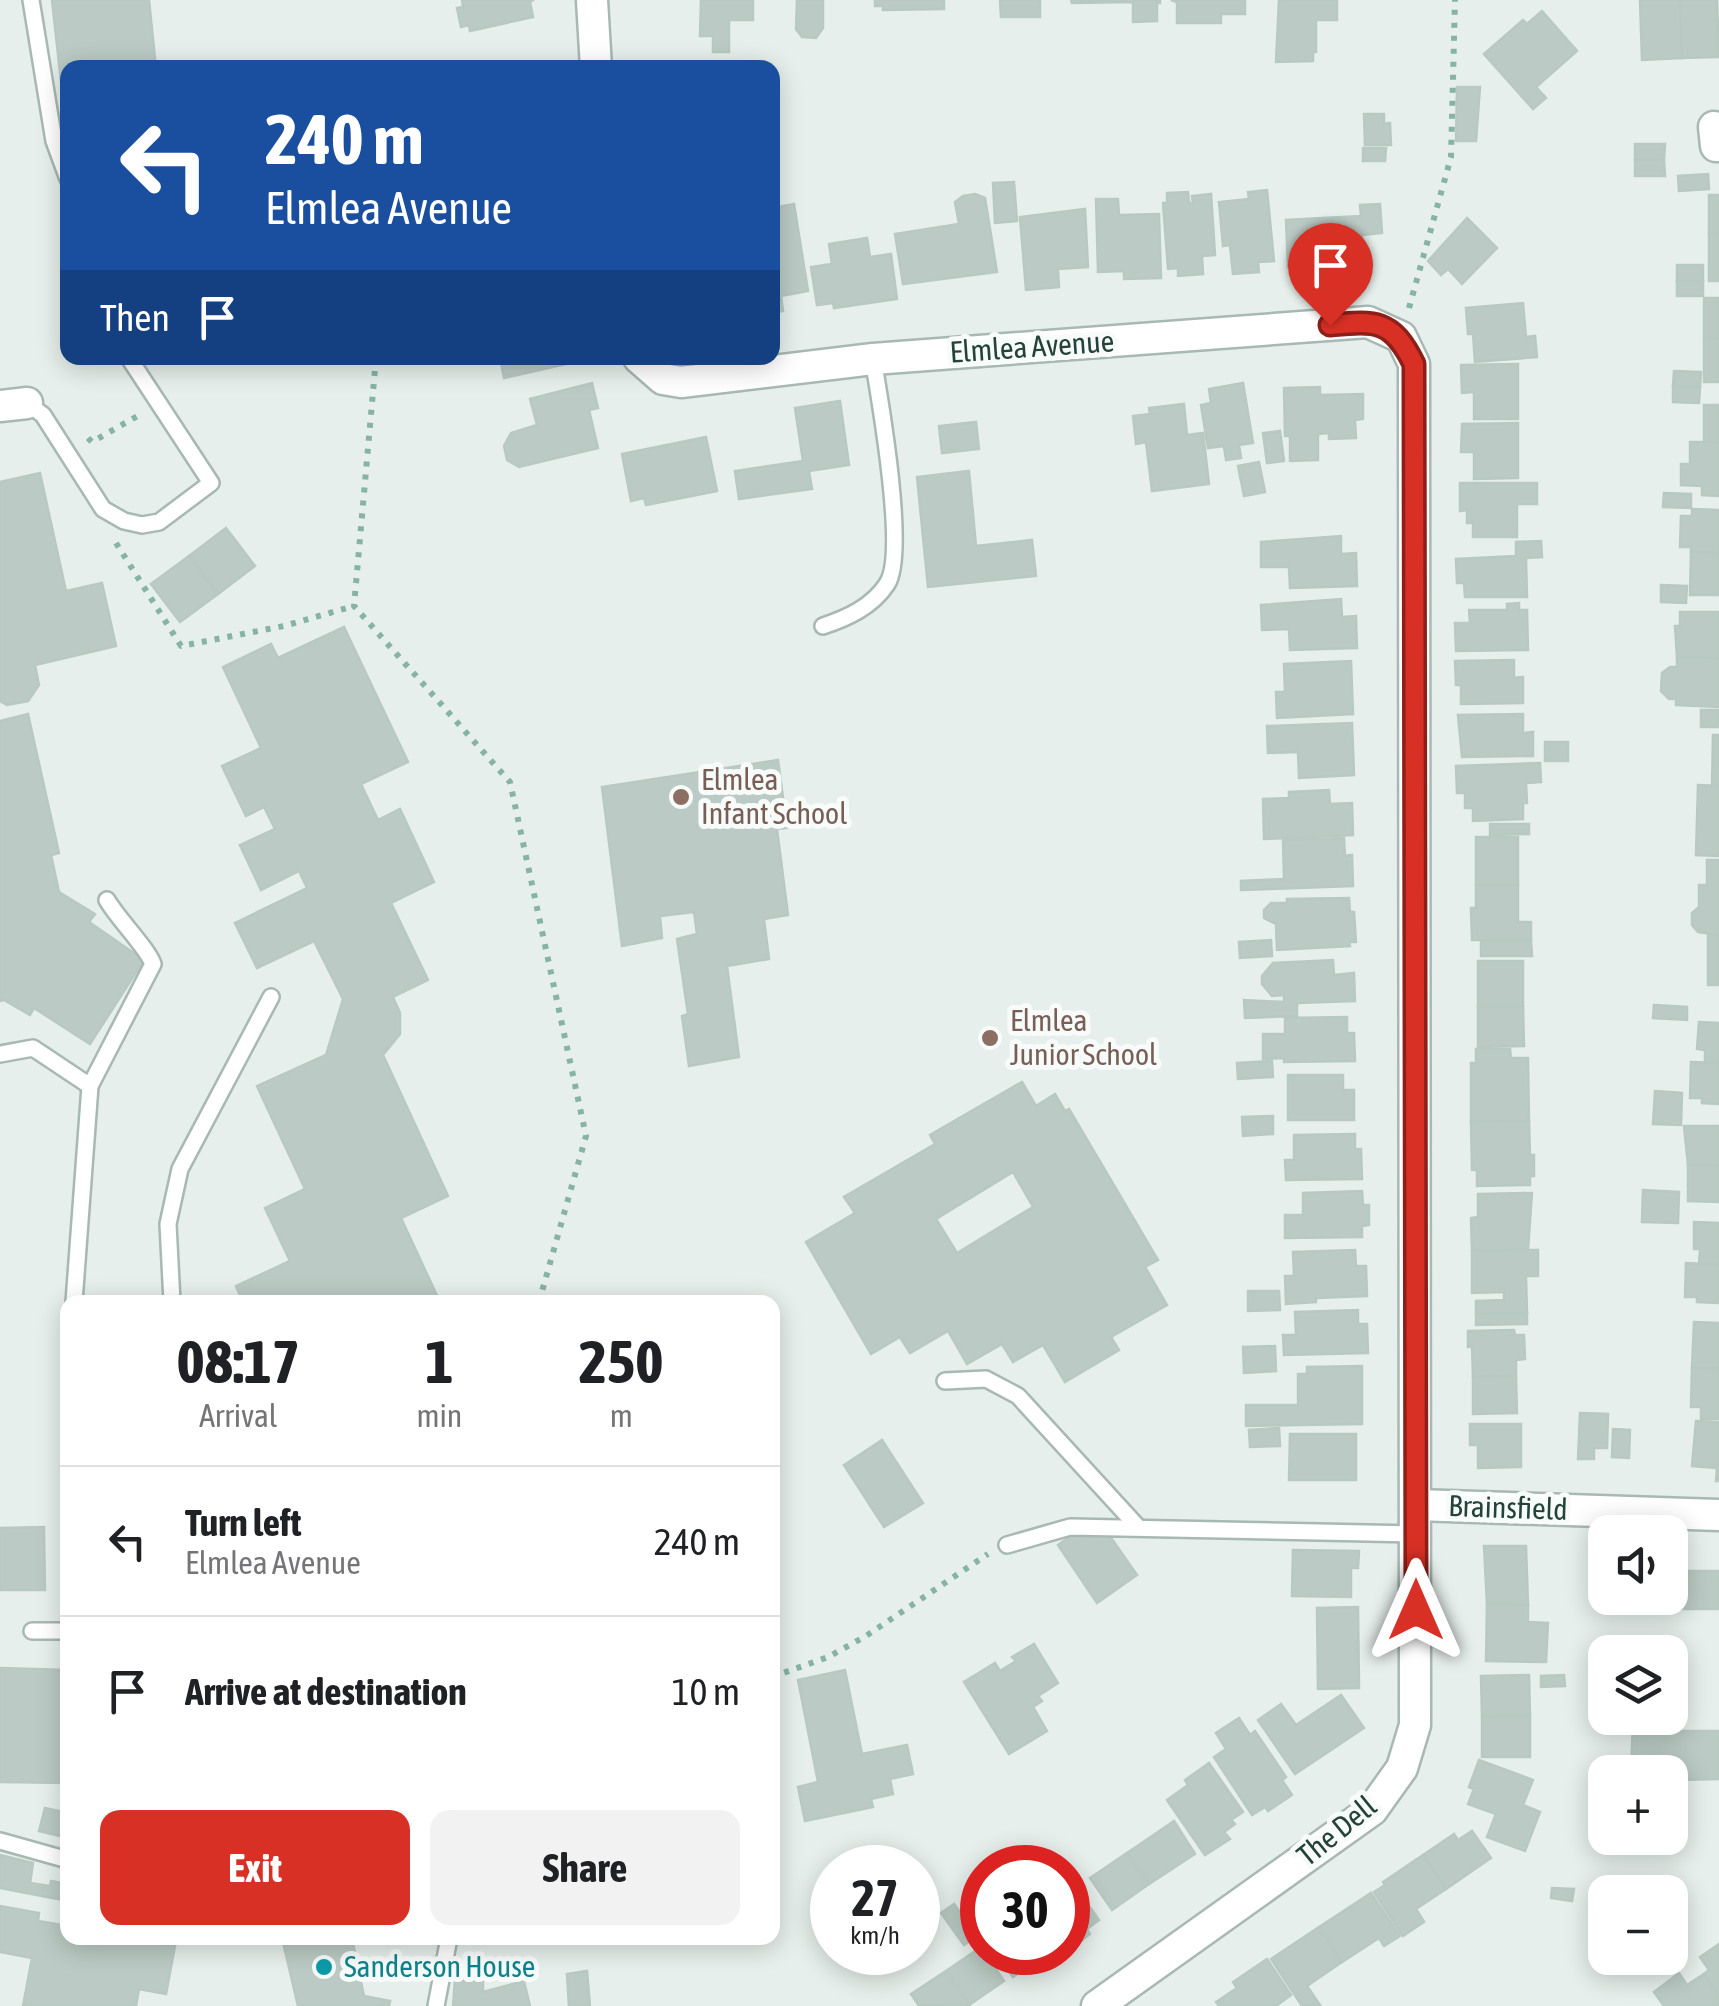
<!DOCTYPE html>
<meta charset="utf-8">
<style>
:root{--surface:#fff;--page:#f2f2f2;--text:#202124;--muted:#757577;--line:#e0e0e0;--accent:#d93025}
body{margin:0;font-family:"Asap Condensed",sans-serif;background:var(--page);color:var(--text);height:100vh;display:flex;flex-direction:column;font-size:38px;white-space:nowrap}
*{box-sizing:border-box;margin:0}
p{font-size:32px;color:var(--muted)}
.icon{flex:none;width:55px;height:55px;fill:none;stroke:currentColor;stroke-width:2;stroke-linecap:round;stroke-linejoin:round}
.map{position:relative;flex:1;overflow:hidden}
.sheet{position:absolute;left:60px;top:1295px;width:720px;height:650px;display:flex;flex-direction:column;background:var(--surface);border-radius:20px;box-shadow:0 5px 25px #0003}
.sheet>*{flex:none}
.hud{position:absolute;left:60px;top:60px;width:720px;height:305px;border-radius:20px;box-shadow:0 5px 25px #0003;background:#1a4fa0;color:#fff;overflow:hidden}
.controls{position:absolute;left:1588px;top:1515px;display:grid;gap:20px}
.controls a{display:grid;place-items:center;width:100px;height:100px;border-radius:20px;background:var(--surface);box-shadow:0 5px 25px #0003;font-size:50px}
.speed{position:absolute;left:810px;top:1845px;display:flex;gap:20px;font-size:50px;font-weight:700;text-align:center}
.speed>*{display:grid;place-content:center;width:130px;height:130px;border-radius:50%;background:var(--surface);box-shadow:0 5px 25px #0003;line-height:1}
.speed small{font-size:25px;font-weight:400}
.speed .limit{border:15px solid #d22;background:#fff;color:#111}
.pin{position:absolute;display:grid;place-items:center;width:85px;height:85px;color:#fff;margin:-102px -42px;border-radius:50% 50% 50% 0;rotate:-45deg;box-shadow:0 0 10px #0007}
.pin .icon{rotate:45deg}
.me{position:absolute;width:110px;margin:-55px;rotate:0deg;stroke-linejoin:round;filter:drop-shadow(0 0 8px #0008)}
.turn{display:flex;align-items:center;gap:35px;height:210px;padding:0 40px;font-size:45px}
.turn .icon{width:130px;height:130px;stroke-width:2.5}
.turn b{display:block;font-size:70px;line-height:85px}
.then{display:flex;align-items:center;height:95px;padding:0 40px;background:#0003;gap:20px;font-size:38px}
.eta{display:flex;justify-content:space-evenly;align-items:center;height:170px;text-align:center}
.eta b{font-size:60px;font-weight:700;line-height:70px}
.cta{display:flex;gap:20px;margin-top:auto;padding:20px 40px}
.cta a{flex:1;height:115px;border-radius:20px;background:var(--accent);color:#fff;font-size:40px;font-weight:700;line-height:115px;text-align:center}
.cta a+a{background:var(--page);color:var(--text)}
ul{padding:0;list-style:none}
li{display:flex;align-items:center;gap:30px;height:150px;padding:0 40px;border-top:2px solid var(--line)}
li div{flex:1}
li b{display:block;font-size:38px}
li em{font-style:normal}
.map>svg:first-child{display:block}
</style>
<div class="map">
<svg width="1719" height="2006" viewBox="0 0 1719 2006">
<rect width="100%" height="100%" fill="#e6efeb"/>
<g fill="#bbcac4" stroke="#b8c9c2" stroke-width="2.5" fill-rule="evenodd">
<path d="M52 0H149L156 68H68V145Z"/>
<path d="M462 0H533L530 2 533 17 470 31 469 25 461 27 457 8 463 7Z"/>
<path d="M701 0H753V20H729V52H713V36H700Z"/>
<path d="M797 0H823V28L816 38 802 37 796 29Z"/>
<path d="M875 0H944V9L883 10V6H875Z"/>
<path d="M1000 0H1040V17H1001Z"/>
<path d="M1071 0H1160V3H1157V21L1133 22V2L1072 3Z"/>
<path d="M1171 0H1245V14H1221V23H1177V2Z"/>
<path d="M1279 0H1337V20H1316V52H1313V61L1276 62Z"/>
<path d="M1640 0H1680L1682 58 1642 60Z"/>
<path d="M1680 0H1717L1719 57 1682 58Z"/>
<path d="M1542 11 1577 51 1536 87 1546 98 1533 109 1484 54 1523 20 1527 24Z"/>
<path d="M1457 87H1480L1476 141H1456Z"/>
<path d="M1364 114H1384V124L1390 123 1391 145H1365Z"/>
<path d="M1635 144H1665L1664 160H1635Z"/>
<path d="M1363 148H1386L1385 161H1363Z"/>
<path d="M1635 160H1664L1665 176H1635Z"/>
<path d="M1708 174 1709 189 1679 191 1678 176Z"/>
<path d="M1014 182 1017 221 995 223 993 183Z"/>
<path d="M1267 190 1274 261 1258 262 1259 272 1233 274 1230 245 1223 246 1219 202 1249 199 1248 192Z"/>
<path d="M1188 192 1189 203H1193L1192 196 1211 194 1215 255 1202 256 1203 274 1178 276V268L1168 269 1163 203H1167V193Z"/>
<path d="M975 194 985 198 997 272 903 284 895 234 959 224 955 202 963 196Z"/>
<path d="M1709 195H1719V234L1709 233Z"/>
<path d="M1096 199H1118L1119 215 1159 214 1161 278 1124 279V271L1098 272Z"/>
<path d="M794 204 808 291 781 296 783 311 772 313V208Z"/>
<path d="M1380 204 1382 233 1362 235 1363 259 1288 267 1286 220 1361 216 1360 205Z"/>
<path d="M1085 209 1088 267 1058 269 1059 287 1026 290 1020 217Z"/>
<path d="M1467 218 1497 248 1462 284 1448 269 1441 275 1428 261Z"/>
<path d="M1709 233 1719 234V281H1709Z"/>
<path d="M867 238 870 257 891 254 897 299 834 308 833 303 817 305 811 267 832 264 829 244Z"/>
<rect x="1677" y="265" width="26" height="16"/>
<rect x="1677" y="281" width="26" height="15"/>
<rect x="1704" y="298" width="15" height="40"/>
<path d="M1523 303 1526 337 1535 336 1537 357 1475 362 1473 334H1468L1466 308Z"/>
<rect x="1704" y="338" width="15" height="44"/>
<path d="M500 358H565L566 364 504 378Z"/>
<path d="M1518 364V419H1474V392L1462 393 1461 365Z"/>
<path d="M1674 371 1701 372 1700 387 1673 386Z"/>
<path d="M592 383 598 408 589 410 598 448 519 467 507 460 504 446 511 433 537 425 530 399Z"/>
<path d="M1243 383 1253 443 1239 445 1241 458 1226 460 1224 446 1208 448 1201 405 1211 403 1209 389Z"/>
<path d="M1673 386 1700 387 1699 403 1673 402Z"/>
<path d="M1320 387V395L1363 394V419L1355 420 1356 438 1329 439V433L1318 434V460L1290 461V436H1285L1284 388Z"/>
<path d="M840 401 849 465 809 471 812 489 739 499 735 471 803 461 795 408Z"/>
<path d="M1184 404 1187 435 1203 433 1209 484 1152 491 1146 442 1136 444 1133 416 1150 414 1149 408Z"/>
<rect x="1704" y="405" width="15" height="37"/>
<path d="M976 422 979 449 942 453 939 426Z"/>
<path d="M1518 423V478L1474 479V452H1461L1462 424Z"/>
<path d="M1280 431 1284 461 1267 463 1263 433Z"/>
<path d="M706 437 717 491 646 505 644 498 631 501 622 454Z"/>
<path d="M1690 442H1719V496L1702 495V486L1681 485V464H1690Z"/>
<path d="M1259 462 1265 492 1244 496 1238 466Z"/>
<path d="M969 471 976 546 1032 540 1036 576 928 587 917 477Z"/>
<path d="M40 473 66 591 102 583 116 646 35 665 39 685 28 701 7 705 0 701V482Z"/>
<path d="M1460 483H1537V504H1517V537H1473V523H1467V510L1460 511Z"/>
<path d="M1664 493 1691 494V508L1663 507Z"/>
<path d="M1692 509 1719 510V553L1691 552V547H1680L1681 516H1692Z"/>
<path d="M226 528 255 566 218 594 189 556Z"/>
<path d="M1341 536V554L1356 553 1357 586 1290 588 1289 567H1261V542Z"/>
<path d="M1541 541 1542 557 1526 558 1527 597H1465L1464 583H1457L1456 559 1516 556V542Z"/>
<path d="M1691 552 1719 553V595H1690Z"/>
<path d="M189 556 218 594 180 622 151 584Z"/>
<path d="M1661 585 1687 586 1686 603 1661 602Z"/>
<path d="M1341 599 1342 617 1356 616 1357 648 1290 650 1289 629 1262 630 1261 605Z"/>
<path d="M1519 603V610H1527L1528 650 1456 651 1455 623H1470L1469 610H1507V604Z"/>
<path d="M1680 612H1719V658L1677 657 1675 626H1680Z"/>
<path d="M344 627 408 762 361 784 378 820 400 809 434 882 391 903 428 980 393 997 400 1013V1034L383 1055 448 1196 401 1218 440 1302H243L236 1286 290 1261 265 1208 305 1189 257 1086 326 1055 343 999 314 941 257 968 235 923 307 888 299 871 261 890 240 845 275 829 264 807 246 816 222 766 261 748 223 667 271 644 278 658Z"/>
<path d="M1677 657 1719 658V707L1676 705V699H1669L1661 691 1662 673 1670 667H1677Z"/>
<path d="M1514 660V678L1523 677V703L1461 704V685H1456L1455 661Z"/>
<path d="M1351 661 1353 714 1277 718 1276 692H1285L1284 664Z"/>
<rect x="1701" y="710" width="18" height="17"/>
<path d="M28 714 59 853 51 855 59 892 95 914 89 922 144 960 90 1044 34 1008 30 1015 4 1000 0 1001V721Z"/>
<path d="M1523 714V733L1533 732V756L1462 757 1458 715Z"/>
<path d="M1352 723 1354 775 1299 778 1298 752 1268 753 1267 726Z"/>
<path d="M1713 735H1719V786H1712Z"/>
<rect x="1545" y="742" width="23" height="19"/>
<path d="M778 760 787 828 777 829 788 915 764 919 769 959 727 966 739 1057 689 1066 682 1016 688 1014 677 939 697 934 694 912 660 916 662 938 622 946 602 787Z"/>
<path d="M1540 763 1541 782 1526 783 1527 803H1523V819L1473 821V808H1465V793H1457L1456 766Z"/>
<path d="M1698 785 1719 786V856L1696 855Z"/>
<path d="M1329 790 1330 804 1352 803 1353 835 1264 839 1263 799 1289 798V792Z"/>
<path d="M1490 824H1529V834L1490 835Z"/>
<rect x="1476" y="837" width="42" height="48"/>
<path d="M1344 838 1345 856 1352 855 1353 886 1241 890V881L1284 879 1283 840Z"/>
<path d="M1707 860H1719V935L1698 932 1692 925V913L1699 907V885H1707Z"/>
<path d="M1476 885H1518V922H1531V940H1472L1471 908H1476Z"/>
<path d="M1349 898 1350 912H1354L1356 942H1349L1350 946 1277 950 1276 924 1264 918V910L1271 903H1287V899Z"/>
<rect x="1708" y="935" width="11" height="50"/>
<path d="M1271 940 1272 956 1240 958 1239 942Z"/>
<path d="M1481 941H1531L1532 956H1481Z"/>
<path d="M1333 960 1334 975 1354 973 1355 1001 1297 1003V1016L1245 1018 1244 1000 1284 1002V995L1272 996 1262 984V976L1273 963Z"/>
<rect x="1478" y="961" width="45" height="45"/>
<path d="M1654 1005 1687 1007V1020L1653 1018Z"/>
<path d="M1478 1006H1523L1524 1046 1478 1047Z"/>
<path d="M1347 1017V1033H1354L1355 1061 1284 1062V1058L1263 1059V1034H1285V1018Z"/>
<path d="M1699 1022 1719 1023V1063H1705V1050L1697 1049Z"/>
<path d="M1476 1049H1510L1511 1058H1528L1529 1121 1471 1122V1063H1476Z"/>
<path d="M1272 1061 1273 1077 1238 1079 1237 1063Z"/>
<path d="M1691 1062 1719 1063V1104L1702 1103V1098H1690Z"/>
<path d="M1288 1075H1343V1090H1354V1120H1288Z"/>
<path d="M1022 1082 1036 1106 1055 1094 1065 1111 1069 1109 1158 1260 1145 1267 1167 1305 1111 1337 1119 1350 1065 1382 1043 1345 1013 1362 1002 1344 967 1364 948 1331 910 1353 900 1337 871 1354 806 1242 855 1213 844 1197 935 1144 930 1135ZM1013 1172 1033 1207 957 1253 936 1219Z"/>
<path d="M1655 1091 1682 1093 1681 1125 1653 1124Z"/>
<path d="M1273 1116V1134L1243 1136 1242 1117Z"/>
<path d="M1529 1121 1530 1155H1534V1176H1530V1185L1477 1186V1170H1472L1471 1122Z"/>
<path d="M1684 1126H1719V1165H1688Z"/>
<path d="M1355 1134V1149H1361L1362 1179 1286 1180 1285 1160H1294V1135Z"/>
<path d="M1688 1165H1719V1202L1688 1201Z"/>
<path d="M1643 1190 1679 1192 1678 1223 1642 1222Z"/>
<path d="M1362 1191 1363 1205H1369V1225L1362 1226V1237L1285 1238V1215H1303V1193Z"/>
<path d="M1532 1193 1528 1250 1472 1251 1471 1218 1478 1217V1194Z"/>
<path d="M1694 1222 1719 1223V1265L1699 1264 1700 1249H1694Z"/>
<path d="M1355 1250 1356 1266H1366L1367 1296 1316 1298V1302L1286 1304 1285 1276H1294L1293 1252Z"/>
<path d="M1528 1250H1538V1276H1526L1527 1313 1476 1314V1301L1504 1300V1292L1472 1293V1251Z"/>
<path d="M1686 1263 1719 1265V1303L1697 1302V1297H1685Z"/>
<path d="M1248 1291H1279L1280 1310 1248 1311Z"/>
<path d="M1358 1310V1324H1367L1368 1353 1284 1355 1283 1335H1296L1295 1312Z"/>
<path d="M1527 1313V1324L1476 1325V1314Z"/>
<path d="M1694 1322 1719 1323V1369L1692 1368Z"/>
<path d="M1514 1330 1515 1335H1524L1525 1359 1516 1360V1376L1473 1377 1472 1346 1468 1347V1331Z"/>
<path d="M1275 1346 1276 1371 1244 1373 1243 1347Z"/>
<path d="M1362 1366V1424L1246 1426V1405H1298V1374H1307V1367Z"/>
<path d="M1692 1368 1719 1369V1419H1701V1407H1691Z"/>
<path d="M1516 1376 1517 1413 1473 1414V1377Z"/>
<path d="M1580 1413 1608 1414 1607 1448H1594V1459H1578Z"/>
<path d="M1696 1421 1719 1422V1481H1716L1717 1468 1692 1466Z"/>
<path d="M1470 1424H1521V1467L1478 1468V1445H1470Z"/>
<path d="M1279 1428 1280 1446 1250 1447 1249 1430Z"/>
<path d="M1613 1429 1630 1430 1629 1458 1612 1457Z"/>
<path d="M1290 1434H1356V1480H1289Z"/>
<path d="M882 1440 923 1503 884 1527 844 1465Z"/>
<path d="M44 1527 45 1590H0V1528Z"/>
<path d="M1076 1532H1107L1137 1575 1097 1603 1058 1545Z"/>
<path d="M1484 1546H1526L1528 1605 1487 1604Z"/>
<path d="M1293 1550 1359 1551 1358 1568H1351V1597L1292 1596Z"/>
<path d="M1670 1571H1689L1688 1609H1652L1653 1598H1670Z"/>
<path d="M1689 1571H1719V1609H1688Z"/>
<path d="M1487 1604 1528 1605V1622L1548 1623 1546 1662 1486 1661Z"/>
<path d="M1358 1607 1359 1688 1318 1689 1317 1608Z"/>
<path d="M1034 1644 1058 1683 1038 1696 1042 1701 1033 1707 1047 1731 1009 1754 964 1682 995 1663 1000 1671 1016 1661 1012 1657Z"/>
<path d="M0 1668 68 1670V1783L0 1782Z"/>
<path d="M845 1670 862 1754 907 1745 913 1774 890 1779 893 1794 871 1799 873 1807 805 1821 798 1787 818 1782 798 1680Z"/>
<path d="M1529 1675 1530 1716 1482 1717 1481 1676Z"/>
<path d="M1564 1675 1565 1686 1541 1687V1676Z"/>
<path d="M1341 1695 1364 1728 1295 1774 1258 1720 1281 1704 1296 1725Z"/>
<path d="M1530 1716V1757H1482V1717Z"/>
<path d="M1239 1718 1250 1735 1255 1731 1286 1777 1282 1780 1292 1795 1268 1811 1265 1807 1252 1815 1214 1757 1226 1749 1216 1733Z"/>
<path d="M1633 1721H1680L1681 1731H1719V1779L1680 1780 1678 1813H1670V1772H1610L1631 1771Z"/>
<path d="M1479 1760 1533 1780 1523 1805 1540 1812 1525 1851 1487 1837 1496 1814 1468 1804 1474 1789 1469 1787Z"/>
<path d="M1209 1763 1243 1812 1231 1820 1235 1824 1224 1832 1230 1839 1205 1855 1167 1800 1188 1785 1185 1780Z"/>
<path d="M45 1808 68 1813V1838L39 1831Z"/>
<path d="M1174 1821 1195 1854 1149 1884 1127 1853Z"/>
<path d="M1472 1831 1491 1858 1446 1889 1423 1855 1454 1834 1458 1840Z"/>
<path d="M1127 1853 1149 1884 1112 1910 1090 1878Z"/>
<path d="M0 1855 33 1863 30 1883 50 1886 51 1881 68 1884V1901L0 1888Z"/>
<path d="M1423 1855 1446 1889 1416 1909 1424 1922 1403 1936 1374 1892 1385 1885 1383 1882Z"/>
<path d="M1552 1888 1574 1889 1572 1901 1551 1898Z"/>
<path d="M1077 1889 1099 1920 1087 1929 1090 1934 1068 1951V1895Z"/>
<path d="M1371 1893 1400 1936 1384 1946 1379 1938 1342 1962 1319 1927Z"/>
<path d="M954 1904 977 1936 964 1945 941 1913Z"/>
<path d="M0 1906 39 1913 38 1921 68 1926V1938H128L175 1946 166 1994 139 1989 136 2006H23L32 1958 0 1952Z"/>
<path d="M1319 1927 1342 1962 1307 1986 1320 2005 1302 2006 1271 1959Z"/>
<path d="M282 1938H352L364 1996 390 2001 389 2006H298Z"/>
<path d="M1719 1944V1996L1704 1974 1709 1970 1700 1957Z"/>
<path d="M981 1947 1004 1981 969 2005 946 1971Z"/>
<path d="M995 1952H1048L1013 1977Z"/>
<path d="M1267 1959 1291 1995 1276 2006H1219L1216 2002 1237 1988 1233 1982Z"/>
<path d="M587 1971 590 2006H569L567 1974Z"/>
<path d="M946 1971 969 2005 919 2006 911 1994Z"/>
<path d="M459 1973H472L475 1981 483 1980V1992L524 1981 530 2006H453L455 1979Z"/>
<path d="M1679 1973 1687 1985 1704 1974 1719 1996V2006H1664L1654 1992Z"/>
</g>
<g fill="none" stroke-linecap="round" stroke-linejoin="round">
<defs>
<g id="service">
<path d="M31 0 54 141 68 179"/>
<path d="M27 403 43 415 103 509 124 521 142 525 159 522 211 483 129 358"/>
<path d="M823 626C847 618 872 607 887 584 907 554 880 400 873 359"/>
<path d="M0 1054 33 1048 90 1086"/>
<path d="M74 1302 90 1086 153 964C148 949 118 919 107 900"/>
<path d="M172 1302 168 1224 180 1169 271 997"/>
<path d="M945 1381 986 1379 1018 1396 1137 1526"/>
<path d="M1007 1545 1070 1527 1416 1534"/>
<path d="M32 1631H68"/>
<path d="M0 1841 68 1860"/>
<path d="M436 2006 449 1938"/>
</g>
<g id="minor">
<path d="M592 0 596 68"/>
<path d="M1714 127 1716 146H1719"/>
<path d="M639 358 663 379 681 382 873 359 1368 322 1401 337 1414 364 1415 1725 1402 1768 1372 1810 1097 2006"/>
<path d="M0 406 27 403"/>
<path d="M1416 1505 1719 1515"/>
</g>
</defs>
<use href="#service" stroke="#a8b8b2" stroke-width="20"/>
<use href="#minor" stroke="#a8b8b2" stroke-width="35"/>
<g stroke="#86b3a5" stroke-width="6" stroke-dasharray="5 8" stroke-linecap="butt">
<path d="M1409 308 1451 157 1455 0"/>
<path d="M376 358 354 606 510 782 586 1136 539 1302"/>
<path d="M88 438 92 442 141 414"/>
<path d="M116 543 181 646 284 626 354 606"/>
<path d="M772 1677 828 1657 866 1636 988 1554"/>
</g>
<use href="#service" stroke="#fff" stroke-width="15"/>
<use href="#minor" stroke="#fff" stroke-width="30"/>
</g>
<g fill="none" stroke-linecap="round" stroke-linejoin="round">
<defs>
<path id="route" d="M1330 325C1376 321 1392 319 1414 364L1416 1610"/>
</defs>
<use href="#route" stroke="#8d1f18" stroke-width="25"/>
<use href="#route" stroke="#d93025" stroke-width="18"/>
</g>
<g fill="#8d6e63" stroke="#f7fbf9" stroke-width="4">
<circle cx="681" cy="797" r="10"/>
<circle cx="990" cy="1038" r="10"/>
</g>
<circle fill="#0f9aa8" stroke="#f7fbf9" stroke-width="4" cx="324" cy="1967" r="10"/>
<g text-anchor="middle" stroke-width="10" stroke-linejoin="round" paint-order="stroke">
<g font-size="30" fill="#24423a" stroke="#f7fbf9">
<text transform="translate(1032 347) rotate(-4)" y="10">Elmlea Avenue</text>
<text transform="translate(1508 1508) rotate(2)" y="10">Brainsfield</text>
<text transform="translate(1337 1831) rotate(-39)" y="10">The Dell</text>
</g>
<g font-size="30" fill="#785e54" stroke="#f7fbf9" text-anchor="start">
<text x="701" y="790">Elmlea<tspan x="701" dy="34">Infant School</tspan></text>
<text x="1010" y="1031">Elmlea<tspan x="1010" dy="34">Junior School</tspan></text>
</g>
<g font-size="30" fill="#0d838f" stroke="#f7fbf9" text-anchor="start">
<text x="344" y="1977">Sanderson House</text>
</g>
</g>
</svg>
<div class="controls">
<a><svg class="icon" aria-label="sound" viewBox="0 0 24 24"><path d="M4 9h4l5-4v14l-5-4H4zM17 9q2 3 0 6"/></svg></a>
<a><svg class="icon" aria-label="layers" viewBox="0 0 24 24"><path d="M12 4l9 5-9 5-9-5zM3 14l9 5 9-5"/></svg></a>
<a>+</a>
<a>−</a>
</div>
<div class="speed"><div>27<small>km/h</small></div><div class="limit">30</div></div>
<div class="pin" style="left:1330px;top:325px;background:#d93025"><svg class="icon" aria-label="arrive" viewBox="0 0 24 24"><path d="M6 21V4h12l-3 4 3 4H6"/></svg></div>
<svg class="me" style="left:1416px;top:1610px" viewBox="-20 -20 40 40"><path d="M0-17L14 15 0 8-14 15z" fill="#d93025" stroke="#fff" stroke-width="4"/></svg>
<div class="hud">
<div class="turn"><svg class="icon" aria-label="left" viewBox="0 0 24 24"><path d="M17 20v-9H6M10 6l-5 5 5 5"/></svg><div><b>240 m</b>Elmlea Avenue</div></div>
<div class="then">Then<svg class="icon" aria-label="arrive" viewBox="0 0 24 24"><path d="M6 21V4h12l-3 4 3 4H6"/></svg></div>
</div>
<section class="sheet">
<div class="eta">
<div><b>08:17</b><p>Arrival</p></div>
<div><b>1</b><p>min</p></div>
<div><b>250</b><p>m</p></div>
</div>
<ul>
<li><svg class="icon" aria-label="left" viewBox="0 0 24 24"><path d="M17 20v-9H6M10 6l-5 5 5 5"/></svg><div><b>Turn left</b><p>Elmlea Avenue</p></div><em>240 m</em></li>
<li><svg class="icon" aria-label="arrive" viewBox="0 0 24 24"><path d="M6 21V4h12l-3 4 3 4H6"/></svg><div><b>Arrive at destination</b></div><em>10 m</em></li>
</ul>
<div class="cta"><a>Exit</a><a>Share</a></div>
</section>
</div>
